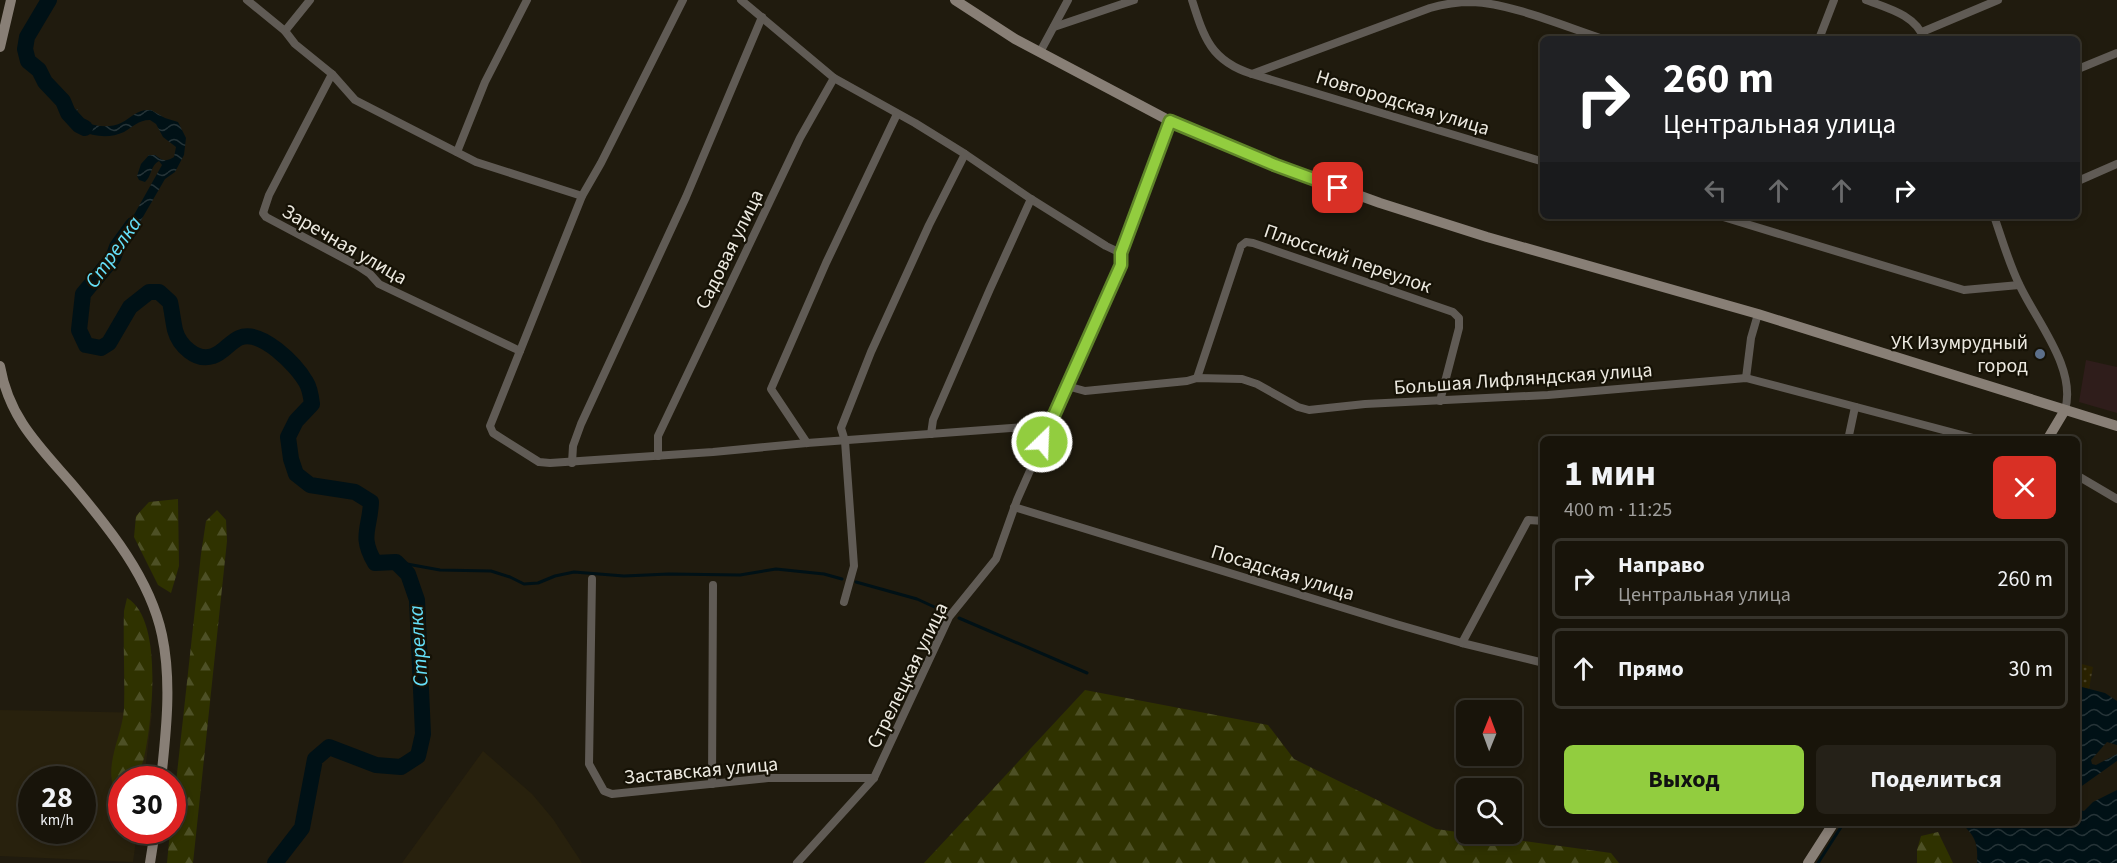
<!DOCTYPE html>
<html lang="ru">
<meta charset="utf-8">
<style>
:root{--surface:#18140a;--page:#252118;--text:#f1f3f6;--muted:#9f9e9c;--line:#36332b;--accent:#92cd3f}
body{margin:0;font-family:"Source Sans 3",sans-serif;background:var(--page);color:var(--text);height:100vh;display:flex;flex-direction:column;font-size:22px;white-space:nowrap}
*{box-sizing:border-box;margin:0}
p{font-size:20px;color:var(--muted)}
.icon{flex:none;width:33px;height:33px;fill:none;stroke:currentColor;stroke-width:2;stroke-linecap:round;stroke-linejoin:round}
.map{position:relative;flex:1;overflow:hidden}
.panel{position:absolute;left:1540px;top:436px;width:540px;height:390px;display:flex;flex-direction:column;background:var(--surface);border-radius:9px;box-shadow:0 3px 9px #0003,0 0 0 2px var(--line)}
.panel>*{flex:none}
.guide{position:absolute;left:1540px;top:36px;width:540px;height:183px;border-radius:9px;box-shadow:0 3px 9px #0003,0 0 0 2px var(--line);background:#202124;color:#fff;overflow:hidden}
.needle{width:39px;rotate:1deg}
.tools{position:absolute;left:1456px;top:700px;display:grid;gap:12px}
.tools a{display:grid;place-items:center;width:66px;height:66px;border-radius:9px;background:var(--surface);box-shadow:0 3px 9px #0003,0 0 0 2px var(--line);font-size:30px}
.speed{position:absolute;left:18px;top:766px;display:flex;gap:12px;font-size:30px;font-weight:700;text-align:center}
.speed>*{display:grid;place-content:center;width:78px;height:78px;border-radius:50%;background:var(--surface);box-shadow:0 3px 9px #0003,0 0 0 2px var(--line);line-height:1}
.speed small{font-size:15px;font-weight:400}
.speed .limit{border:9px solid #d22;background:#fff;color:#111}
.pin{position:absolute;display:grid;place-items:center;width:51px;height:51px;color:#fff;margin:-26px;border-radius:12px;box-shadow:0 3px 9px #0006}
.me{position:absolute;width:66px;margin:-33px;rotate:24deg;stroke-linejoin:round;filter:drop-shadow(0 0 4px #0008)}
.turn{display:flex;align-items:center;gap:21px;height:126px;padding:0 24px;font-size:27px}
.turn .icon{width:78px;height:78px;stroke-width:2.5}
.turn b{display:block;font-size:42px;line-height:51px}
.lanes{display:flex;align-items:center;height:57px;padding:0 24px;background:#0003;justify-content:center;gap:30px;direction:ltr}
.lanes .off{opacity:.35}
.round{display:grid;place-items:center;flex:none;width:63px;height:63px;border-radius:9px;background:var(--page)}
.headline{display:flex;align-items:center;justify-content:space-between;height:102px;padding:0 24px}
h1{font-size:36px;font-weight:700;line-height:45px}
.primary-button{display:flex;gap:12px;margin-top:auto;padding:12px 24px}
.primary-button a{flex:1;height:69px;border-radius:9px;background:var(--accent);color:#111;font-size:24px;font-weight:700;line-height:69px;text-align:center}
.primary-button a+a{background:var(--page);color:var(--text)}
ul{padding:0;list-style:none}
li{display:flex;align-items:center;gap:18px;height:81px;margin:0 12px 9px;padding:0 12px;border:3px solid var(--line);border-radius:9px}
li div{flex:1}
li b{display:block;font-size:22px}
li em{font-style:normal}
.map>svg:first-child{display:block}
</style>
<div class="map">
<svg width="2117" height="863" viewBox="0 0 2117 863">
<defs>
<pattern id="forest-firs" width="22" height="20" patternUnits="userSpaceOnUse" patternTransform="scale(1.5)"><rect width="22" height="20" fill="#2f3200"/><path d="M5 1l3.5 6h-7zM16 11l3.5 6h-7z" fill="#4d5025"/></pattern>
<pattern id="sand-dots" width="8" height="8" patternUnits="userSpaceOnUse" patternTransform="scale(1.5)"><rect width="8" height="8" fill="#2a2201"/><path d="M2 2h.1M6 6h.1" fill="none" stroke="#494226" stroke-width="1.8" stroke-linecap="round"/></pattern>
<pattern id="water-waves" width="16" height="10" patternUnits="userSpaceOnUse" patternTransform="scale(1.5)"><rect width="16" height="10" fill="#001116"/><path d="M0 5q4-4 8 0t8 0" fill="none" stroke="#263438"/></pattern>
</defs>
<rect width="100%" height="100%" fill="#201b0e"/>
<path fill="#2f1d1b" d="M2086 360 2117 367V413L2079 402Z"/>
<g fill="#28210d" fill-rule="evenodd">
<path d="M0 710 152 713 144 780H122V831H127L136 840 133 862 0 856ZM32 780H82V831H32Z"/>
<path d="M483 751 532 794 553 819 582 863H402Z"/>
</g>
<g fill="url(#forest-firs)">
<path d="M178 499 179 566 171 593 158 585 134 537 136 516 149 502Z"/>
<path d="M217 510 226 520 227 541 193 863H167L170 831H172L173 810 201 554 206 521Z"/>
<path d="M127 598C164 619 152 722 144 758 142 766 138 773 135 780H122L121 798 120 799C99 772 122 739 124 709 125 677 123 644 124 611Z"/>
<path d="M1085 690 1268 725 1294 759 1436 829 1611 853 1619 863H924Z"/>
<path d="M1938 832 1953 863H1917V850L1921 836Z"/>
</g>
<path fill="url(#sand-dots)" d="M2078 663 2093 667 2089 689 2078 686Z"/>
<g fill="url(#water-waves)">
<path d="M78 109 76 115 78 119C91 126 108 129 121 123 132 117 137 109 151 110L165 118 178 122 186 138 184 155 175 172 165 179 140 222 124 244 116 240 135 213 162 165 159 161C150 166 152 176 145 182L139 180 137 176 141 164 149 155H155C163 161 165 162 174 157L176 147 163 137 156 124 150 120C138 120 133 127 124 132 103 142 75 133 62 116Z"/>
<path d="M2078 686 2105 693 2117 701V745L2107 742 2091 760 2092 764 2096 765 2117 754V761L2079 788H2078Z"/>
<path d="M2117 790V863H1977C1978 844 1976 837 1962 824H2078V810L2084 811 2093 802Z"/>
</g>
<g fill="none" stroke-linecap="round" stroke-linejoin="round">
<g stroke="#001116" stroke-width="3">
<path d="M396 562 440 570 491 571 510 577 524 584 538 583 555 576 574 572 624 576 669 574 740 575 776 569 824 574 842 579"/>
<path d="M856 582 917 599 941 610"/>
<path d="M959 618 1087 673"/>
<path d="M1818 863 1843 824"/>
</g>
<g stroke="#001116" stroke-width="16">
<path d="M49 0 27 37 25 49 28 61 39 70 45 82 63 101 68 113 79 125 85 128"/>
<path d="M133 225 117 247 113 258 83 294 79 330 86 345 101 348 109 343 130 307 149 292H159L170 302C172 311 173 321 175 330 179 345 196 362 213 356 223 353 230 342 239 338 261 328 296 365 306 382 310 388 311 396 312 404L296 421 288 437 291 459 296 474 310 485 355 492 371 502C370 529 359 536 375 563L396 562 408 574 417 600 423 734 418 756 401 767 376 765 329 747 315 759 302 828 275 863"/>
</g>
<g stroke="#605b55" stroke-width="8">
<path d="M247 0 285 31 295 44 332 74 355 100 476 162 582 196"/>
<path d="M683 0 601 163 582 196 490 426 493 433 539 462 550 463 713 452 807 443 1039 426 1050 423"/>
<path d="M741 0 834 78 915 123 965 154 1031 199 1106 246 1121 253"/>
<path d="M1192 0C1204 38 1211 61 1252 74L1430 8C1444 4 1457 2 1472 2 1510 3 1566 27 1603 39"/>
<path d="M1866 0C1887 8 1916 15 1924 39"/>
<path d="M1054 27 1134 0"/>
<path d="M285 31 310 0"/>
<path d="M1922 32 1998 0"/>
<path d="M1819 39 1834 0"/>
<path d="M1040 52 1068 0"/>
<path d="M2078 69 2117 53"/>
<path d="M332 74 269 195 263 213 266 217 358 266 370 274 379 284 520 351"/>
<path d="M1252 74 1544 162"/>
<path d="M457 152 485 82 527 0"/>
<path d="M2078 181 2117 164"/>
<path d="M1720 216 1964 290 2019 285"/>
<path d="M1994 216C2002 239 2009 264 2020 286 2037 322 2077 369 2065 410"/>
<path d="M1197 378 1241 246 1246 242 1253 243 1453 312 1459 318V328L1440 401"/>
<path d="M1746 378 1751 338 1758 314"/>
<path d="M1067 386 1085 391 1187 381 1197 378 1242 379 1257 384 1298 407 1309 410 1365 404 1548 395 1746 378 1981 440"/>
<path d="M931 434 933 420 990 289 1031 199"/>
<path d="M1848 440 1855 407"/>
<path d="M807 443 771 389 826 263 897 114"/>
<path d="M658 456V436L800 138 834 78"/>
<path d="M572 463 573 446 581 424 686 197 762 17"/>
<path d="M2078 476 2117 499"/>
<path d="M1014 507 1396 624 1462 643 1544 663"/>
<path d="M592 579 589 764 604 791 612 794 768 778H874"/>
<path d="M844 602 854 566 845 441 841 428 871 352 929 225 965 154"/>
<path d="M1462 643 1528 520 1544 521"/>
<path d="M712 784 713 585"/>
<path d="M797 863 874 778 949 617 996 559 1017 500 1121 265V253L1170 121"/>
</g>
<g stroke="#887f76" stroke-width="10">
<path d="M955 0 1015 39 1170 121 1275 165 1380 203 1487 237 1758 314 2117 426"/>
<path d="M0 47 11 0"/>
<path d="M0 366C9 418 39 446 72 484 109 528 150 578 162 635 172 682 166 733 161 780"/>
<path d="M2047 440 2065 410"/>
<path d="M150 863 155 831"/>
<path d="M1808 863 1833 824"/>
</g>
</g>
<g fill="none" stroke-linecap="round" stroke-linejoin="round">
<defs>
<path id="route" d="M1042 442 1121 265V253L1170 121 1275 165 1338 188"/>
</defs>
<use href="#route" stroke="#5f8529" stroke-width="15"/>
<use href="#route" stroke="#92cd3f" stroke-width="10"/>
</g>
<circle fill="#5c6f8a" stroke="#161206" stroke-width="2" cx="2040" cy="354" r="6"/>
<g text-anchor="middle" stroke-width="4.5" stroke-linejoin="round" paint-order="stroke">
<g font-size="20" fill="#edeae1" stroke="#161206">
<text transform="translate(1403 102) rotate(17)" y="7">Новгородская улица</text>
<text transform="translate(345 244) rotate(30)" y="7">Заречная улица</text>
<text transform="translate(729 249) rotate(-64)" y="7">Садовая улица</text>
<text transform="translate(1348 258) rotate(19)" y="7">Плюсский переулок</text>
<text transform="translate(1523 378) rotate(-4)" y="7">Большая Лифляндская улица</text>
<text transform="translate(1283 572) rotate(17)" y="7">Посадская улица</text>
<text transform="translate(907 675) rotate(-64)" y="7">Стрелецкая улица</text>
<text transform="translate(701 770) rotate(-5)" y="7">Заставская улица</text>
</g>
<g font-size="20" fill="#edeae1" stroke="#161206" text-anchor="end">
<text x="2028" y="349">УК Изумрудный<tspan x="2028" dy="23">город</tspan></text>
</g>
<g font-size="21" font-style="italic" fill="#65e0fa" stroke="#161206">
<text transform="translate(113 252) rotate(-55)" y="7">Стрелка</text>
<text transform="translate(418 646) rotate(-94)" y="7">Стрелка</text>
</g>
</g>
</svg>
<div class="tools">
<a><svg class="needle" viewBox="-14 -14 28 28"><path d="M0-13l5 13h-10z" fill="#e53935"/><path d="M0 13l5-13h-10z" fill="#9f9e9c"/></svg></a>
<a><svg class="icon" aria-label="search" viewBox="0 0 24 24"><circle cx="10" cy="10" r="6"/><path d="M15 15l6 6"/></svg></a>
</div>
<div class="speed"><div>28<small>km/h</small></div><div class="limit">30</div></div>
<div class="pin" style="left:1338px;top:188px;background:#d93025"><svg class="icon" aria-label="arrive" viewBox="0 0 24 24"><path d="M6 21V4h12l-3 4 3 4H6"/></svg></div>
<svg class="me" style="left:1042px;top:442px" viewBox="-20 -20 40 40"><circle r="17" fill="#92cd3f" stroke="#fff" stroke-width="3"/><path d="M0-11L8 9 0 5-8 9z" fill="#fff"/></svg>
<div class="guide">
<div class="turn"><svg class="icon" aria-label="right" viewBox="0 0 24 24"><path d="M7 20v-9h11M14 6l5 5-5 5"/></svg><div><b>260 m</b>Центральная улица</div></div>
<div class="lanes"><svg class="icon off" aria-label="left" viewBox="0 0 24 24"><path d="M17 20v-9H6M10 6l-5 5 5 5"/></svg><svg class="icon off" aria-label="ahead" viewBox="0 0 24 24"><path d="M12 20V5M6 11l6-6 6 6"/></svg><svg class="icon off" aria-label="ahead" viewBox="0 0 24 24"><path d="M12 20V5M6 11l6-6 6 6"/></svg><svg class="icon" aria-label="right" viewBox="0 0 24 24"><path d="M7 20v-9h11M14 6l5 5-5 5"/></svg></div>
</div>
<section class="panel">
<div class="headline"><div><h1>1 мин</h1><p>400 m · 11:25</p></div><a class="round" style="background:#d93025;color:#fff"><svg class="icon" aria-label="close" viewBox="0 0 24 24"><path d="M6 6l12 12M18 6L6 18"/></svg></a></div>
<ul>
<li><svg class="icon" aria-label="right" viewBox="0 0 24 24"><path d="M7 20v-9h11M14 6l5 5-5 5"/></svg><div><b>Направо</b><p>Центральная улица</p></div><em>260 m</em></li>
<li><svg class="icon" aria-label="ahead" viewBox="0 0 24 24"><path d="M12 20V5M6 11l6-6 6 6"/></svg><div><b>Прямо</b></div><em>30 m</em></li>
</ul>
<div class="primary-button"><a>Выход</a><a>Поделиться</a></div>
</section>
</div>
